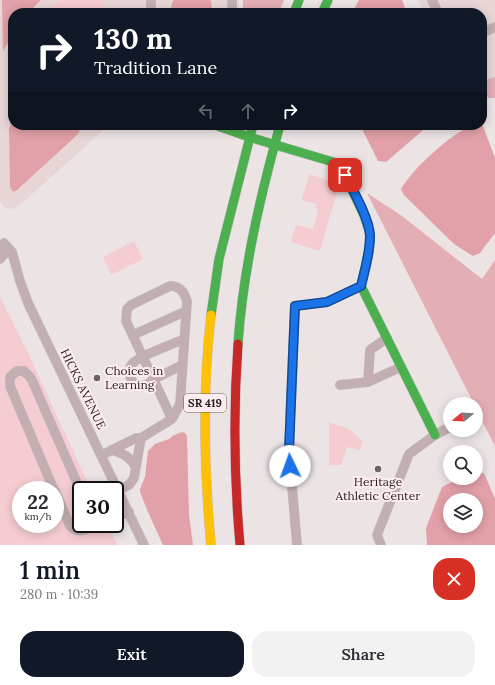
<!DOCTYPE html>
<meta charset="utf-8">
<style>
:root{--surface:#fff;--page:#f2f2f3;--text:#2b2b33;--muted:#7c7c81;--accent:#111827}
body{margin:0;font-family:Lora,serif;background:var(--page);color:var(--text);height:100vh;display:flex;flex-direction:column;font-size:15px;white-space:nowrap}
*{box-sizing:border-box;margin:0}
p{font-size:13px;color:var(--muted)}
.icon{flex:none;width:22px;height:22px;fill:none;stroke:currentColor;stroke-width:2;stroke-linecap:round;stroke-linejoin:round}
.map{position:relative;height:545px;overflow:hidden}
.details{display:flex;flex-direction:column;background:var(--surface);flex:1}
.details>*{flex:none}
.guide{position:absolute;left:8px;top:8px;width:479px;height:122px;border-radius:16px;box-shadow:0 2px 10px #0003;background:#111827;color:#fff;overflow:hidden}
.needle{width:26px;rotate:252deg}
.fabs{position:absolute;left:443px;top:397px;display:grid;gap:8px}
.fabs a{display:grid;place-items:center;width:40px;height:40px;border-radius:50%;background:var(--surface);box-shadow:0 2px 10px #0003;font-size:20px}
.speed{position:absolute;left:12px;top:481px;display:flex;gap:8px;font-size:20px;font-weight:700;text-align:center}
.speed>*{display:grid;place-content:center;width:52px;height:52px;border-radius:50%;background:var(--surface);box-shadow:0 2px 10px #0003;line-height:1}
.speed small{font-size:10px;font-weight:400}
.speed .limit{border:2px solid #111;border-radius:6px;background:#fff;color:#111}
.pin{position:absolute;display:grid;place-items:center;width:34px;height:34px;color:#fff;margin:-17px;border-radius:8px;box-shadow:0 2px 6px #0006}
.me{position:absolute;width:44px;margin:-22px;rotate:357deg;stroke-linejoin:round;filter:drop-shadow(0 0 3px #0008)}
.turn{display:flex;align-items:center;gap:14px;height:84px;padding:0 20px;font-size:18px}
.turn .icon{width:52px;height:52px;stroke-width:2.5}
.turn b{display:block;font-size:28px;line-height:34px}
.lanes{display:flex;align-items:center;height:38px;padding:0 20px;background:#0003;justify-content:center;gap:20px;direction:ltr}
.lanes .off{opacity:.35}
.round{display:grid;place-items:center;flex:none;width:42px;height:42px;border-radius:16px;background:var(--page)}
.head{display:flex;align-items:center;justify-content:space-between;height:68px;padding:0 20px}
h1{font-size:24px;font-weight:600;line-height:30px;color:var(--accent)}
.action{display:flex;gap:8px;margin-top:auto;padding:8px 20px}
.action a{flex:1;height:46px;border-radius:16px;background:var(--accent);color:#fff;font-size:16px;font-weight:600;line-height:46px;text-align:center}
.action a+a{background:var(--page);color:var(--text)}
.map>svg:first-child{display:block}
</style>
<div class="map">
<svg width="495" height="545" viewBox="0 0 495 545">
<rect width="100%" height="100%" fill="#ece3e4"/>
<g fill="#e8d6d7">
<path d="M0 0H239V13H13V125H109L20 205 11 209 5 208 0 202Z"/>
<path d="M418 0H495V77L482 81V13H425Z"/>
</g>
<g fill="#f5ccd1" fill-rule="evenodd">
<path d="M61 0H104V13H42L46 9Z"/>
<path d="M309 174 334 182 338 188 320 251 291 242 296 225 313 229 318 210 316 209 317 204 302 200Z"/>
<path d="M134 241 143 259 111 275 103 257Z"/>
<path d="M0 297 29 355 91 490H81V524H107L117 545H0ZM21 490H55V524H21Z"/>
<path d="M329 422 349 429 363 441 360 450 347 447 341 465H329Z"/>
</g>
<g fill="#e4aeb5">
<path d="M243 0H284L279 13H243Z"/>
<path d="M495 77V98H488L482 86V81Z"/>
<path d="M367 193 402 216 482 279 495 260V446L476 409V404H474Z"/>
</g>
<g fill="#e2a0a8" fill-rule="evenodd">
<path d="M2 0H41L28 13H13V35L3 51Z"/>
<path d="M174 0H210C212 3 212 9 211 13H170L172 3Z"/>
<path d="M359 0H402L407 13H352Z"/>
<path d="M13 120V125C27 125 71 122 80 131L76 136 17 190 13 192 10 187 9 128Z"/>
<path d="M360 125H429L386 162 378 161Z"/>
<path d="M472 125 483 126 495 158V233L480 253 473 256 454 244 404 195 401 189C413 168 450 135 472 125Z"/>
<path d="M182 432 185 433 187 436 189 515 193 545H163L148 512 140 492V489L145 477 148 451 155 444 169 439 174 435Z"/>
<path d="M476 473H484L495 499V545H427L426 528 442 487 460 478H476ZM450 500H476V526H450Z"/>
</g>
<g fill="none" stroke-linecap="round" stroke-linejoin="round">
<defs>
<g id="street">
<path d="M151 0V13"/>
<path d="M232 0V13"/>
<path d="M432 0 438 13"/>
<path d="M482 33 495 27"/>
<path d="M0 248 4 243 12 252 20 281 28 303 144 545"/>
<path d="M0 259 9 249"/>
<path d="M133 335 186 311"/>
<path d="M154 379 182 365"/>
<path d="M155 381C150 383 145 386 140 386 130 384 126 370 133 363 141 355 173 344 184 339"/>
<path d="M368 382 370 350 387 338"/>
<path d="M340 385 368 382 401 367"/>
<path d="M112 450C124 454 129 456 136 467"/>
<path d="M102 455 136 438H141L172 419 180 404 187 301C184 292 180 286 170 286L131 305 127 309 126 321 172 419"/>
<path d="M54 490 10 386V377L17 371H24L31 378 81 492"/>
<path d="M118 490 129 485 134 478 141 438"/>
<path d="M55 491 70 526C79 535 89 528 99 524"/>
<path d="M115 517 129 512"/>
<path d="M297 545 289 450 295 306 327 302 361 286"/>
<path d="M381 545 377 535 409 454 435 435 450 427"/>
</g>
<g id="fast">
<path d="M294 13 299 0"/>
<path d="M322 13 328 0"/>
<path d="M215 125 249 137 333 162 345 175 364 215 370 234 369 252 361 286 435 435"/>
<path d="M211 315 219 259 253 125"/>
<path d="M238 344C243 270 260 197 280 125"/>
</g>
<path id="slow" d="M211 315C202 392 204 468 211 545"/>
<path id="jam" d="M238 344C233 413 234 477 240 545"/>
</defs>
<use href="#street" stroke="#c7c1c2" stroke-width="10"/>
<use href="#fast" stroke="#c7c1c2" stroke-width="10"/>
<use href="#slow" stroke="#c7c1c2" stroke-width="10"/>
<use href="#jam" stroke="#c7c1c2" stroke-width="10"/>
<use href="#street" stroke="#c3afb1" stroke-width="9"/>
<use href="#fast" stroke="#4caf50" stroke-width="9"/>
<use href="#slow" stroke="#ffc107" stroke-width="9"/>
<use href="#jam" stroke="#c62828" stroke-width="9"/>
</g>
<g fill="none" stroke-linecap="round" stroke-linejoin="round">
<defs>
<path id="route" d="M290 466 289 450 295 306 327 302 361 286C365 269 370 253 370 236 370 220 353 190 345 175"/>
</defs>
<use href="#route" stroke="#114b97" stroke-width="10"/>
<use href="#route" stroke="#1a73e8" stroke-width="7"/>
</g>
<g fill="#6b6465" stroke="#feedee" stroke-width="1.5">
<circle cx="97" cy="378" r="4"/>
<circle cx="378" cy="469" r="4"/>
</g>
<g text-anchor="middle" stroke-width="4" stroke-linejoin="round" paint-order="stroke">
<rect fill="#feedee" stroke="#665d5e" stroke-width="1" x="184" y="394" width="42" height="18" rx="3"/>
<g font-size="11" font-weight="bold" fill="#251f20">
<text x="205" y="407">SR 419</text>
</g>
<g font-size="12" fill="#251f20" stroke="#feedee" text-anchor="start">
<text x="105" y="375">Choices in<tspan x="105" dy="14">Learning</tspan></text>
<text x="378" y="486" text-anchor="middle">Heritage<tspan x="378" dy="14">Athletic Center</tspan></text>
</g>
<g font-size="12" fill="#251f20" stroke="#feedee">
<text transform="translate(83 389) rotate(64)" y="4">HICKS AVENUE</text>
</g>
</g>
</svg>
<div class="fabs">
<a><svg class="needle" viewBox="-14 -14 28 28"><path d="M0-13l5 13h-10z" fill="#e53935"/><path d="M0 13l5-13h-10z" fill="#7c7c81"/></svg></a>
<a><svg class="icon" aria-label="search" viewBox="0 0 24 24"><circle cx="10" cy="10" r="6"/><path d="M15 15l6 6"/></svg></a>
<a><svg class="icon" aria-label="layers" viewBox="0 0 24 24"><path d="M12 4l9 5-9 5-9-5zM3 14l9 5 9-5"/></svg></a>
</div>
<div class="speed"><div>22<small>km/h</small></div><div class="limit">30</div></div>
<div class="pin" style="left:345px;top:175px;background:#d93025"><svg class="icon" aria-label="arrive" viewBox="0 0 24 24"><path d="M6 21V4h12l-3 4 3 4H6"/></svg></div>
<svg class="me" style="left:290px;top:466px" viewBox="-20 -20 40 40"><circle r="19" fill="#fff"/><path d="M0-13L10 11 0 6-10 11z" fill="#1a73e8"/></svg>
<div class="guide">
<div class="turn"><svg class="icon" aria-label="right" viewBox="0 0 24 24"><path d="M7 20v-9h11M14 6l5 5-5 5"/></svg><div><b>130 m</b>Tradition Lane</div></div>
<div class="lanes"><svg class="icon off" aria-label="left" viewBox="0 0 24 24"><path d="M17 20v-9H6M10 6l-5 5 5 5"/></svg><svg class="icon off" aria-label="ahead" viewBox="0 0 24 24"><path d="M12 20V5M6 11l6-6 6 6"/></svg><svg class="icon" aria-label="right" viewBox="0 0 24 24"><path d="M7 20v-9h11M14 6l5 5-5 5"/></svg></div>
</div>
</div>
<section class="details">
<div class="head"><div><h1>1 min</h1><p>280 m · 10:39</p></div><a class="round" style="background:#d93025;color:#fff"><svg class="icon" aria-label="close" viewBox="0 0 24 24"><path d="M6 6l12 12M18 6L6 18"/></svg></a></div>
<div class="action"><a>Exit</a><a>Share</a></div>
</section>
